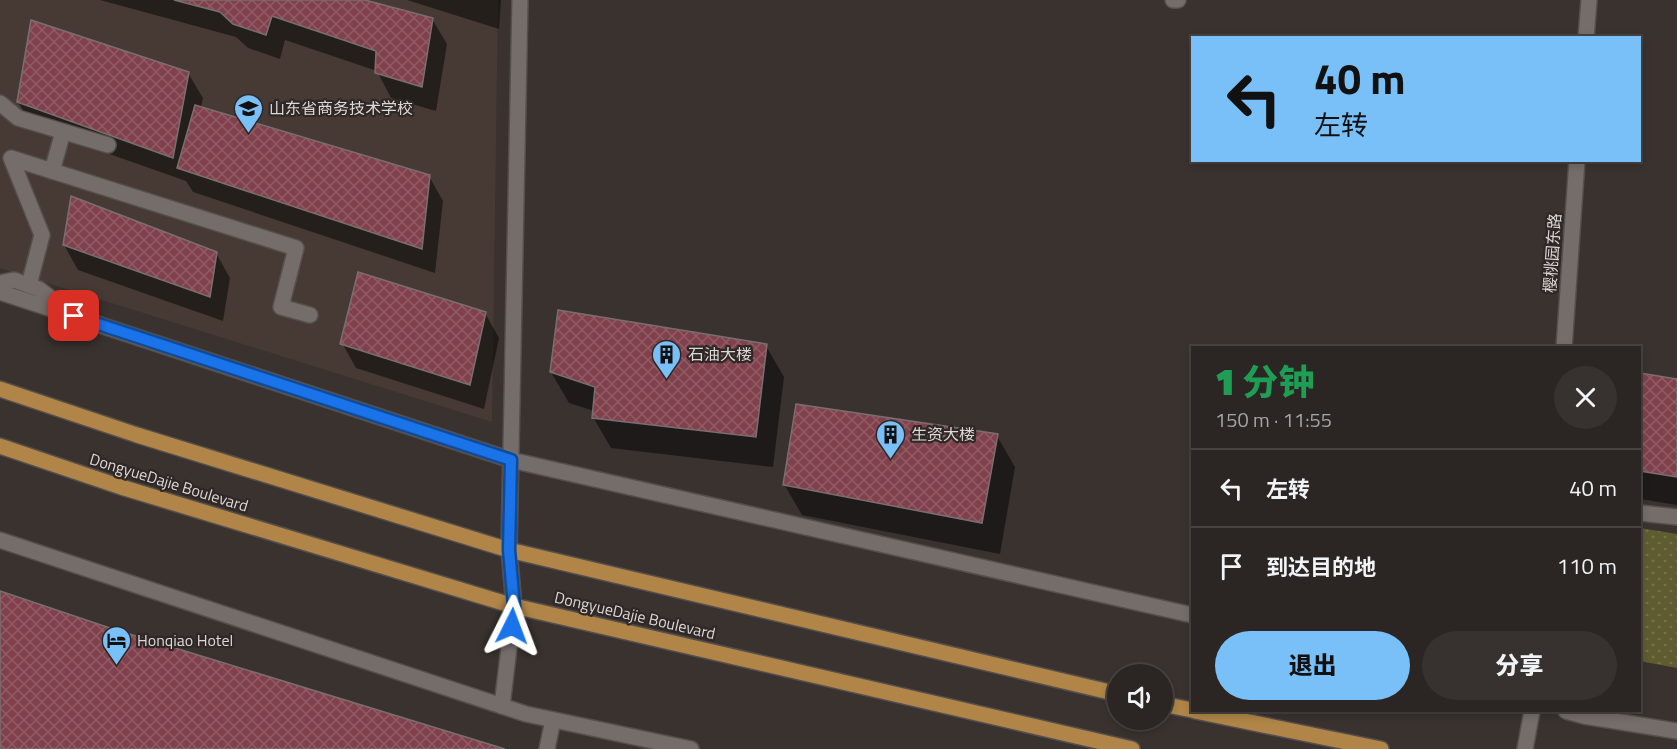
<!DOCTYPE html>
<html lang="zh">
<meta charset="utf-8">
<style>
:root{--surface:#2b2623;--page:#373230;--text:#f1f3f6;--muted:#a6a5a6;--line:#474341;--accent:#79bff8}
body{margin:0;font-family:"Titillium Web","Noto Sans SC",sans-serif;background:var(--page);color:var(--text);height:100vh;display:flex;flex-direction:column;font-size:22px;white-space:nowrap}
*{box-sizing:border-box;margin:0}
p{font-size:20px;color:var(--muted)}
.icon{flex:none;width:33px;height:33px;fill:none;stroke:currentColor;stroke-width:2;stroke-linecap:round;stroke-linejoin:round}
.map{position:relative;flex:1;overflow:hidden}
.panel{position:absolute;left:1191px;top:346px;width:450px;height:366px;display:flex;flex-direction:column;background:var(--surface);border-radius:0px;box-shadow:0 3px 9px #0003,0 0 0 2px var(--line)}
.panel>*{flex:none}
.hud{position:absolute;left:1191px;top:36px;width:450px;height:126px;border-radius:0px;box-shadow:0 3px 9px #0003,0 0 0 2px var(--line);background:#79bff8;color:#111;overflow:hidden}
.controls{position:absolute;left:1107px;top:664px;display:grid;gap:12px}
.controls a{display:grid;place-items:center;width:66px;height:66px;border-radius:50%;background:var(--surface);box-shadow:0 3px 9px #0003,0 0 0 2px var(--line);font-size:30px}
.pin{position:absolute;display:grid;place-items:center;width:51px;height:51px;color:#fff;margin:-26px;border-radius:12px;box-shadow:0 3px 9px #0006}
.me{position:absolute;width:66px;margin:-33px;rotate:3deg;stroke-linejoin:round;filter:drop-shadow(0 0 4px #0008)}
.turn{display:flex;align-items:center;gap:21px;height:126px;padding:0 24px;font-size:27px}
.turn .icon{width:78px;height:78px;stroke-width:2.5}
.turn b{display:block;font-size:42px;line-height:51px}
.round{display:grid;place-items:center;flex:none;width:63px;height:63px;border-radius:32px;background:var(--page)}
.summary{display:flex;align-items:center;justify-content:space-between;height:102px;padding:0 24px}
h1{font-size:36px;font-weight:800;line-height:45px;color:#1e9e55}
.primary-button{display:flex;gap:12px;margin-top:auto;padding:12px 24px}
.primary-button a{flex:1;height:69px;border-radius:36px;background:var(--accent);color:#111;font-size:24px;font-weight:800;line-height:69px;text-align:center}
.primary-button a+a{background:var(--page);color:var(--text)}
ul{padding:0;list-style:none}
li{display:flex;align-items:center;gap:18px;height:78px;padding:0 24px;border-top:2px solid var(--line)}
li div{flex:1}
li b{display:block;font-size:22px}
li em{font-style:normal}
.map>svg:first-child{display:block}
</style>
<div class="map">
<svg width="1677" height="749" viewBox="0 0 1677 749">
<defs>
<pattern id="green-dots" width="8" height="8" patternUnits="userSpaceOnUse" patternTransform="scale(1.5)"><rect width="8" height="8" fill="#5f5c30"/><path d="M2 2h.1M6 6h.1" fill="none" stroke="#75734d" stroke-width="1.8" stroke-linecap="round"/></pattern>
<pattern id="building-cross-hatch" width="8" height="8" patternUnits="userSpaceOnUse" patternTransform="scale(1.5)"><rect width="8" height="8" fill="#80414c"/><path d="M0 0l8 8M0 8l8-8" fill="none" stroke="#915c65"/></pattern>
</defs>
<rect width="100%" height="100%" fill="#39322f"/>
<path fill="#473a35" d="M0 0H498L492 422 0 268Z"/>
<path fill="url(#green-dots)" d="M1640 528 1677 534V668L1640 661Z"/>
<g fill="#0007">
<path d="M100 0H359L432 19 447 44 436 111 391 98 377 71 285 40 280 59 248 48 236 37Z"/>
<path d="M407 0H501L499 29Z"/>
<path d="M188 73 203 98 201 108 429 176 443 201 435 273 193 192 186 181 33 127 18 102Z"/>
<path d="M64 245 216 253 230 278 223 321 78 270Z"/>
<path d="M485 313 499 338 484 409 356 368 342 343Z"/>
<path d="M766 346 784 377 773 467 611 448 593 417 594 411 569 403 551 372Z"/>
<path d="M1640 375 1677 380V505L1640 499Z"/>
<path d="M997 436 1015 467 1000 554 802 515 784 484Z"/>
</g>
<g fill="url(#building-cross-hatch)" stroke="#786f70" stroke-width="1.5">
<path d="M174 0H365L433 18 422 87 375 73 376 51 272 16 266 35 233 24 220 12Z"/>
<path d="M31 20 189 72 173 158 17 102Z"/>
<path d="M195 105 430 175 422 249 177 168Z"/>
<path d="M71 196 217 252 210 297 63 245Z"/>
<path d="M358 272 486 312 470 385 340 344Z"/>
<path d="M558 310 767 344 756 437 592 418 595 387 550 372Z"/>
<path d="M1640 373 1677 379V477L1640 471Z"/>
<path d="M796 404 998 434 982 523 783 485Z"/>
<path d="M0 591 110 628 505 749H0Z"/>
</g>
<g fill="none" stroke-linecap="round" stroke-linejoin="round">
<defs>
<g id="minor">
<path d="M1173 0H1178"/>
<path d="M1586 38 1589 0"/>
<path d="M0 103 18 118 108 145"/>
<path d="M52 171 63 132"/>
<path d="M0 283 14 280 39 289 48 296 52 309"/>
<path d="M29 285 42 235 11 158 296 248 281 307 310 315"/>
<path d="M0 292 511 460 1192 615"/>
<path d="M1564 348 1577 160"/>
<path d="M1640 513 1677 517"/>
<path d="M0 540 526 714 691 749"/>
<path d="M502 706 514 606 509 550 520 0"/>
<path d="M1566 711 1584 716 1677 731"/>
<path d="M547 749 553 720"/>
<path d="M1525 749 1532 711"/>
</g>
<g id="major">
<path d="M0 389 137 435 509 550 1118 694"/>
<path d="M0 446 121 487 514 606 1132 749"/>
<path d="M1162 704 1192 710"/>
<path d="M1195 711 1381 749"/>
</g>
</defs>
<use href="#minor" stroke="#554f4c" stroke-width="18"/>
<use href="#major" stroke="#554f4c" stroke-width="18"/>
<use href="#minor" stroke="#756d6a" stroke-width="15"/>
<use href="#major" stroke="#b08547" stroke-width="15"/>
</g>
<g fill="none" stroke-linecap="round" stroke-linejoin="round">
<defs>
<path id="route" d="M74 316 511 460 509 550 514 606 512 626"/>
</defs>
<use href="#route" stroke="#114b97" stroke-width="15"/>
<use href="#route" stroke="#1a73e8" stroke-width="10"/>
</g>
<defs>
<symbol id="school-pin" viewBox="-11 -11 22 30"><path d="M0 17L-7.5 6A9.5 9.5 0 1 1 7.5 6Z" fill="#79bff8" stroke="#2f2826"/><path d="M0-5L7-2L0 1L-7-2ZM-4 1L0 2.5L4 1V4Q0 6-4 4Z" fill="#111"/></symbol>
<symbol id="building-pin" viewBox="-11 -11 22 30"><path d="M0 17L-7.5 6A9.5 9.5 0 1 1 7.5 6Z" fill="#79bff8" stroke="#2f2826"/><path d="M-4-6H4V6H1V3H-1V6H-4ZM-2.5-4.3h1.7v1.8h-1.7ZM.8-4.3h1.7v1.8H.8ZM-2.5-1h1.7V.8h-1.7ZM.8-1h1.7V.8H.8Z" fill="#111"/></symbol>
<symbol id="hotel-pin" viewBox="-11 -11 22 30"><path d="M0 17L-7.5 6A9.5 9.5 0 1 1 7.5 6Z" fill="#79bff8" stroke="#2f2826"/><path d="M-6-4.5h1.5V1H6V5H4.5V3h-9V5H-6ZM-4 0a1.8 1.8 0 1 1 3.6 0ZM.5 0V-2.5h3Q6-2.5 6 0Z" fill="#111"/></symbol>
</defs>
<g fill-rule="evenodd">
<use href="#school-pin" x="232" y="92" width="33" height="45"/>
<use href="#building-pin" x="650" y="338" width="33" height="45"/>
<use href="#building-pin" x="874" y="418" width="33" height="45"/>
<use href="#hotel-pin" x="100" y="624" width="33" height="45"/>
</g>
<g text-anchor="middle" stroke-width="4.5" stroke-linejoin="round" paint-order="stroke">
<g font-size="16" fill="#dcd8d6" stroke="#2f2826" text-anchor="start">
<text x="269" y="114">山东省商务技术学校</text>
<text x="688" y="360">石油大楼</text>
<text x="911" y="440">生资大楼</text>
<text x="137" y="646">Honqiao Hotel</text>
</g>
<g font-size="16" fill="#dcd8d6" stroke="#2f2826">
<text transform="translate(1552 253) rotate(-86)" y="6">樱桃园东路</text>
<text transform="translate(169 482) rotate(17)" y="6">DongyueDajie Boulevard</text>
<text transform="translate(635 615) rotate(13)" y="6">DongyueDajie Boulevard</text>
</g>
</g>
</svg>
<div class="controls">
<a><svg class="icon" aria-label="sound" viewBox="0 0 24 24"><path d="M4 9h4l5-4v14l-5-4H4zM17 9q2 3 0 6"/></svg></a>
</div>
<div class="pin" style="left:74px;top:316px;background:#d93025"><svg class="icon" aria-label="arrive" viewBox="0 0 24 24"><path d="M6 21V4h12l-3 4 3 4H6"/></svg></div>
<svg class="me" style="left:512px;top:626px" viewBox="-20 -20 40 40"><path d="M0-17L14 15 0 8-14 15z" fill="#1a73e8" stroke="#fff" stroke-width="4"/></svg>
<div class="hud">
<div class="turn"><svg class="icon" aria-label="left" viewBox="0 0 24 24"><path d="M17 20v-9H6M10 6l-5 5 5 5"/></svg><div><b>40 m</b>左转</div></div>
</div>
<section class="panel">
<div class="summary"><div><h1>1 分钟</h1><p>150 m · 11:55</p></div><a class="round"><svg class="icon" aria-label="close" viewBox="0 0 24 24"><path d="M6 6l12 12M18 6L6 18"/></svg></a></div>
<ul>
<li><svg class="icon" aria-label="left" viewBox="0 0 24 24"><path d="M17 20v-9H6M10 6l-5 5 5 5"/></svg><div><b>左转</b></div><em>40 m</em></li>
<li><svg class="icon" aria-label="arrive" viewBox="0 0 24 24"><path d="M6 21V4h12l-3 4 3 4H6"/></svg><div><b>到达目的地</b></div><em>110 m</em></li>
</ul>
<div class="primary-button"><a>退出</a><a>分享</a></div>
</section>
</div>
